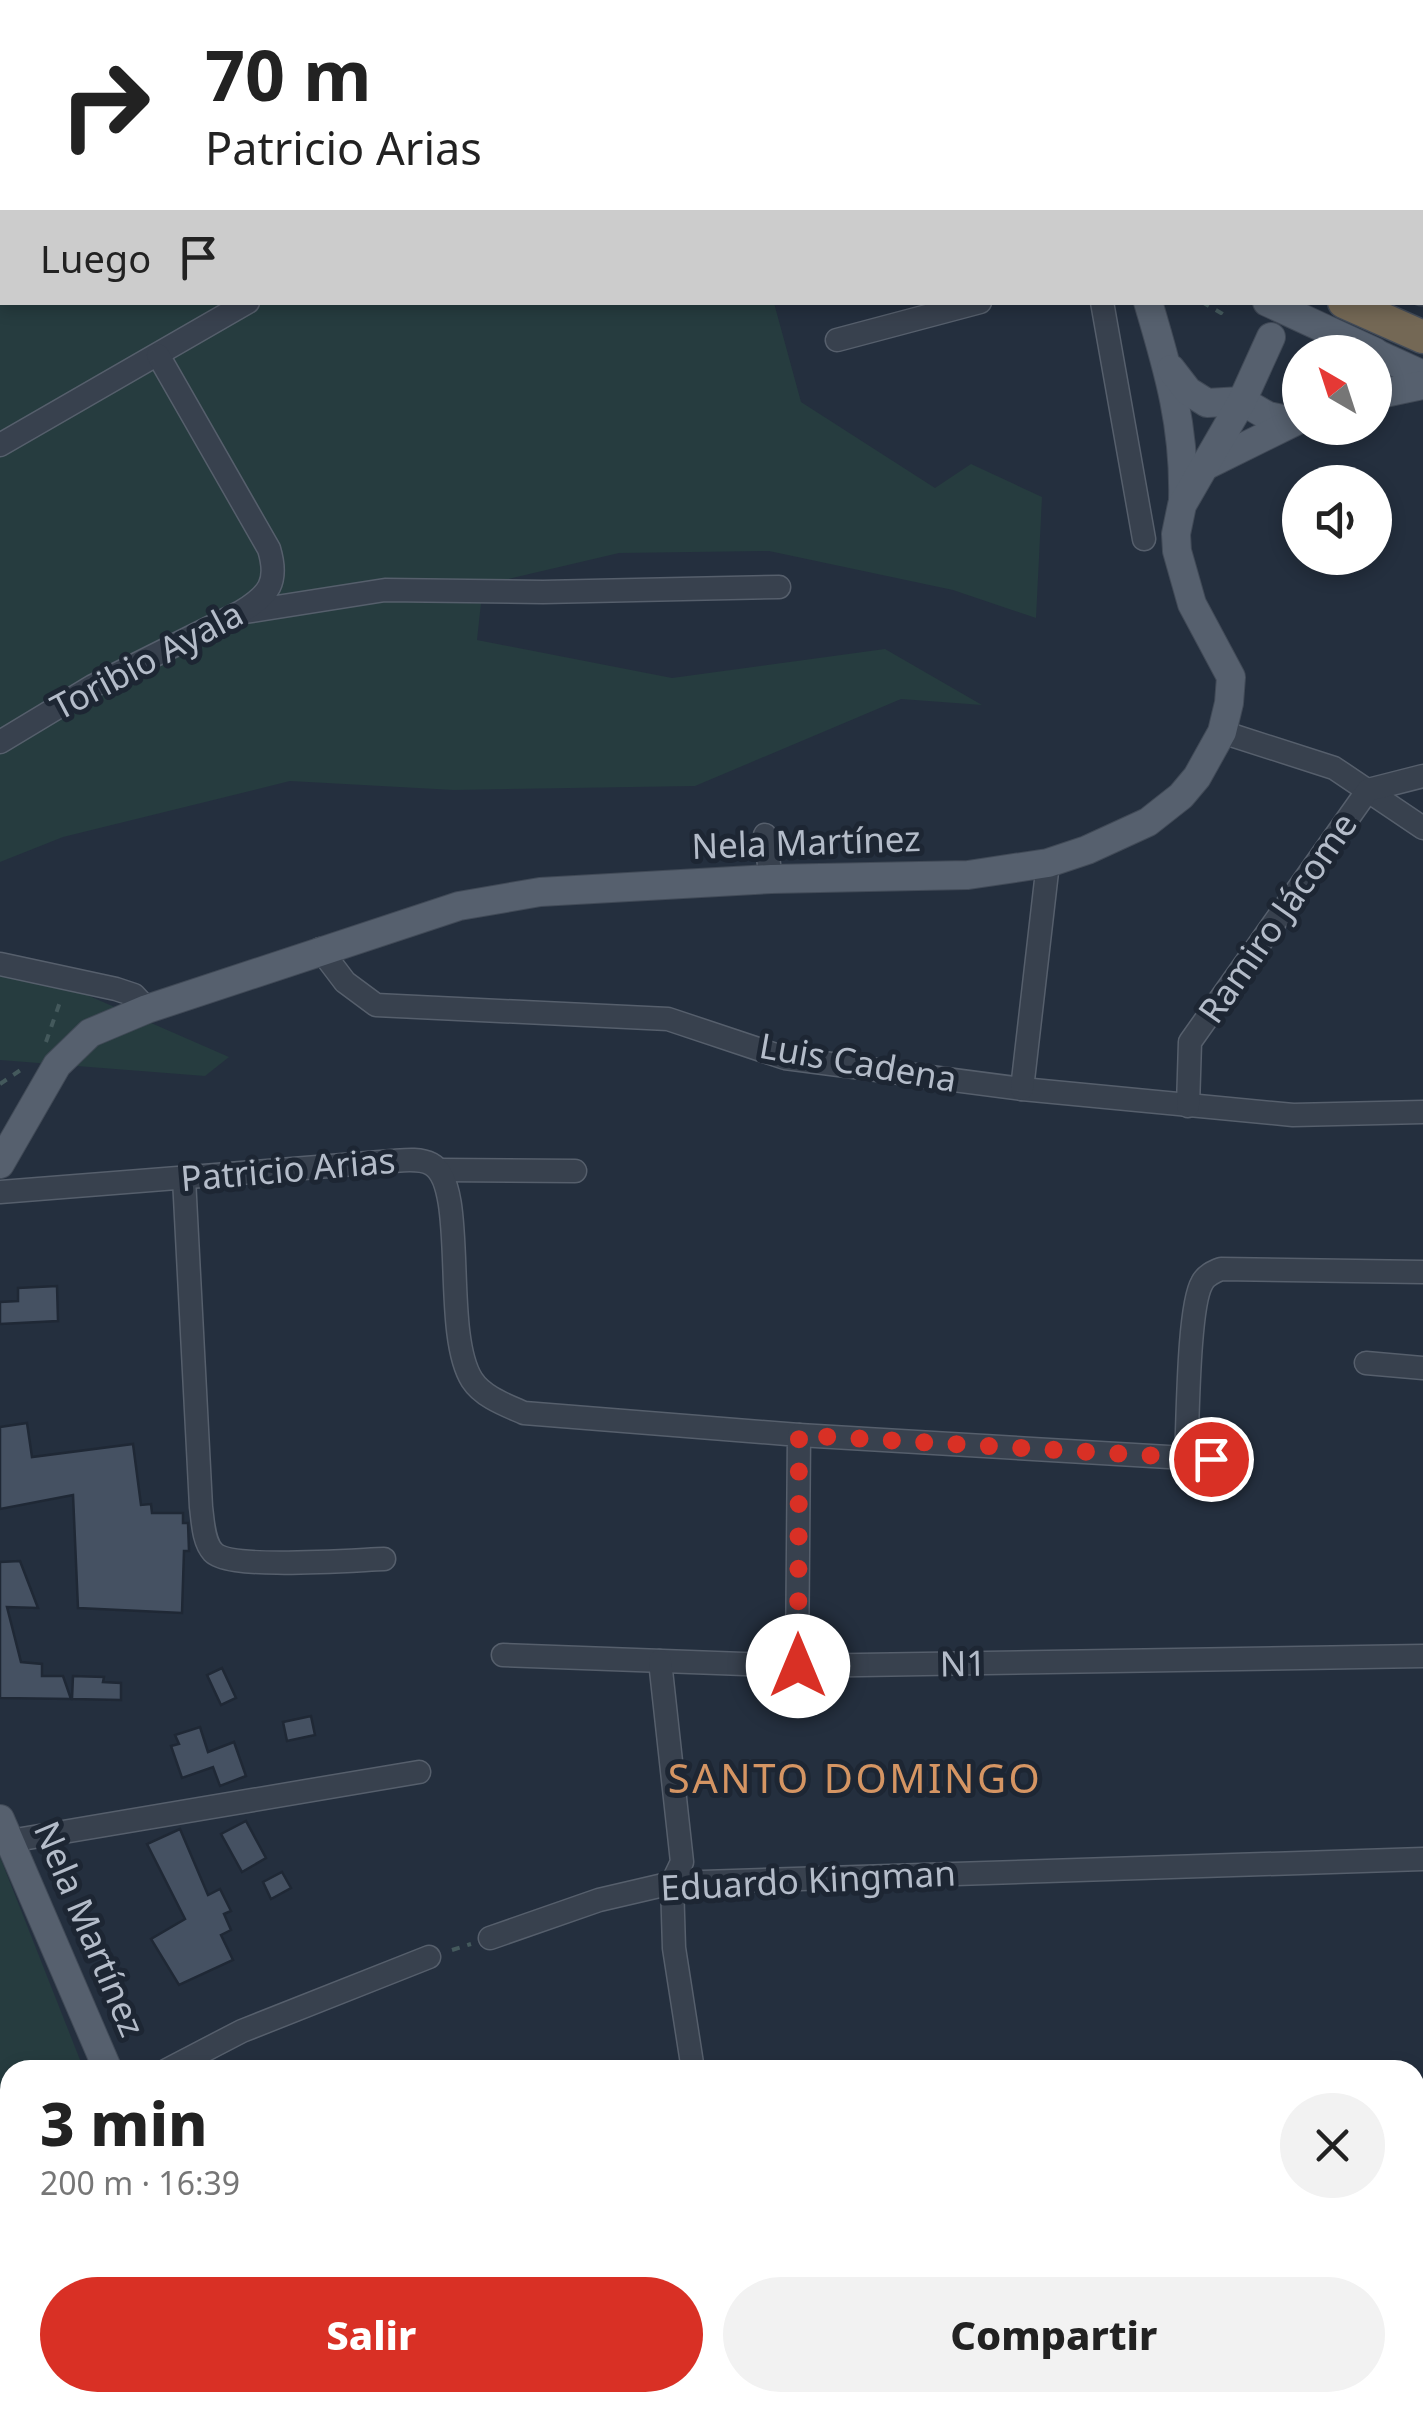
<!DOCTYPE html>
<html lang="es">
<meta charset="utf-8">
<style>
:root{--surface:#fff;--page:#f2f2f2;--text:#222;--muted:#767676;--accent:#d93025}
body{margin:0;font-family:"Noto Sans",sans-serif;background:var(--page);color:var(--text);height:100vh;display:flex;flex-direction:column;font-size:38px;white-space:nowrap}
*{box-sizing:border-box;margin:0}
p{font-size:32px;color:var(--muted)}
.icon{flex:none;width:55px;height:55px;fill:none;stroke:currentColor;stroke-width:2;stroke-linecap:round;stroke-linejoin:round}
.map{position:relative;flex:1;overflow:hidden}
.side{position:absolute;left:0px;top:2060px;width:1425px;height:352px;display:flex;flex-direction:column;background:var(--surface);border-radius:30px 30px 0 0;box-shadow:0 5px 15px #0003}
.side>*{flex:none}
.top-card{position:absolute;left:0px;top:0px;width:1425px;height:305px;box-shadow:0 5px 15px #0003;background:#fff;color:var(--text);overflow:hidden}
.needle{width:65px;rotate:321deg}
.tools{position:absolute;left:1282px;top:335px;display:grid;gap:20px}
.tools a{display:grid;place-items:center;width:110px;height:110px;border-radius:50%;background:var(--surface);box-shadow:0 5px 15px #0003;font-size:50px}
.pin{position:absolute;display:grid;place-items:center;width:85px;height:85px;color:#fff;margin:-42px;border:5px solid #fff;border-radius:50%;box-shadow:0 2px 10px #0007}
.me{position:absolute;width:110px;margin:-55px;rotate:0deg;stroke-linejoin:round;filter:drop-shadow(0 0 8px #0008)}
.turn{display:flex;align-items:center;gap:35px;height:210px;padding:0 40px;font-size:45px}
.turn .icon{width:130px;height:130px;stroke-width:2.5}
.turn b{display:block;font-size:70px;line-height:85px}
.then{display:flex;align-items:center;height:95px;padding:0 40px;background:#0003;gap:20px;font-size:38px}
.round{display:grid;place-items:center;flex:none;width:105px;height:105px;border-radius:52px;background:var(--page)}
.summary{display:flex;align-items:center;justify-content:space-between;height:170px;padding:0 40px}
h1{font-size:60px;font-weight:800;line-height:75px}
.action{display:flex;gap:20px;margin-top:auto;padding:20px 40px}
.action a{flex:1;height:115px;border-radius:60px;background:var(--accent);color:#fff;font-size:40px;font-weight:800;line-height:115px;text-align:center}
.action a+a{background:var(--page);color:var(--text)}
.map>svg:first-child{display:block}
</style>
<div class="map">
<svg width="1423" height="2412" viewBox="0 0 1423 2412">
<rect width="100%" height="100%" fill="#242f3e"/>
<g fill="#263c3f">
<path d="M0 0H688L690 2H2V302L774 303 801 402 935 488 971 464 1042 497 1036 618 953 590 769 551 619 553 483 585 477 640 672 678 885 649 982 705 901 699 695 786 454 790 290 781 63 837 0 862Z"/>
<path d="M0 957 229 1057 205 1076 0 1060Z"/>
<path d="M0 1857 84 2070H10V2294L0 2273Z"/>
</g>
<g fill="#455162" stroke="#1f2835" stroke-width="2.5">
<path d="M57 1286 58 1321 0 1324V1302L18 1301V1288Z"/>
<path d="M27 1423 32 1457 133 1444 141 1505 151 1504 152 1513H183V1523H188L189 1551H184L182 1613 78 1608 73 1495 0 1509V1427Z"/>
<path d="M20 1561 38 1608 7 1607 21 1662 42 1664V1676H63L71 1699 0 1698V1562Z"/>
<path d="M222 1668 236 1698 221 1705 207 1675Z"/>
<path d="M73 1676 104 1677 103 1682 121 1683V1700L72 1699Z"/>
<path d="M311 1716 315 1735 287 1741 283 1722Z"/>
<path d="M200 1727 208 1752 234 1742 246 1776 220 1786 213 1767 182 1778 171 1746 179 1744 175 1735Z"/>
<path d="M246 1821 266 1858 242 1872 221 1834Z"/>
<path d="M180 1829 208 1895 220 1889 231 1911 224 1914 231 1930 221 1935 233 1960 179 1985 151 1939 185 1919 147 1844Z"/>
<path d="M282 1872 291 1888 271 1899 263 1882Z"/>
</g>
<g fill="none" stroke-linecap="round" stroke-linejoin="round">
<defs>
<g id="minor">
<path d="M1422 102H1423"/>
<path d="M0 174 2 172"/>
<path d="M1102 302 1144 539"/>
<path d="M837 340 980 302"/>
<path d="M0 445 248 302"/>
<path d="M245 612 385 590 543 592 779 587"/>
<path d="M1222 732 1334 768 1423 828"/>
<path d="M0 742 93 686 241 612C269 595 279 582 269 549L158 355"/>
<path d="M765 835 771 879"/>
<path d="M320 949 345 982 376 1005 668 1019 785 1058 1022 1089 1293 1115 1423 1112"/>
<path d="M0 964 116 989 134 995 147 1009"/>
<path d="M1022 1089 1048 863"/>
<path d="M1188 1106 1190 1042 1368 790 1423 776"/>
<path d="M440 1170 575 1171"/>
<path d="M184 1178 201 1507C203 1521 203 1541 213 1552 230 1570 354 1560 384 1559"/>
<path d="M0 1192 393 1161C405 1160 420 1158 431 1164 469 1184 441 1331 472 1380 483 1397 506 1405 524 1413L799 1435 797 1666"/>
<path d="M1366 1363 1423 1368"/>
<path d="M799 1435 1236 1461"/>
<path d="M1186 1458C1188 1423 1188 1307 1202 1283 1206 1275 1213 1272 1221 1269L1423 1272"/>
<path d="M503 1655 797 1666 1423 1656"/>
<path d="M660 1661 682 1862 672 1883 674 1948 693 2070"/>
<path d="M10 1841 419 1772"/>
<path d="M490 1938 599 1900 672 1883 1423 1859"/>
<path d="M167 2070 242 2031 429 1957"/>
<path d="M1415 2222 1423 2220"/>
<path d="M444 2402 457 2412"/>
<path d="M878 2402 884 2412"/>
</g>
<g id="major">
<path d="M846 0 848 2"/>
<path d="M1387 2V0"/>
<path d="M1148 302C1169 372 1185 428 1183 501"/>
<path d="M1267 302 1375 352"/>
<path d="M1375 353 1423 375"/>
<path d="M1171 369 1188 391 1207 403 1242 401 1268 416 1287 420 1300 417"/>
<path d="M1375 395 1423 385"/>
<path d="M1205 466 1296 421"/>
<path d="M0 1164 57 1065 90 1033 147 1009 459 906 540 892 771 879 968 875 1048 863 1087 850 1148 822 1181 796 1197 777 1222 732 1229 703 1231 677 1192 604 1177 551 1176 534 1182 505 1242 401 1271 337"/>
<path d="M0 1819 108 2070"/>
<path d="M286 2402 292 2412"/>
</g>
<g id="highway">
<path d="M886 0 889 2"/>
<path d="M955 0 958 2"/>
<path d="M1029 0 1033 2"/>
<path d="M1422 212 1423 213"/>
<path d="M1422 289H1423"/>
<path d="M1344 302 1423 337"/>
</g>
</defs>
<use href="#minor" stroke="#565f6c" stroke-width="25"/>
<use href="#major" stroke="#414a57" stroke-width="30"/>
<use href="#highway" stroke="#434c59" stroke-width="35"/>
<g stroke="#44595c" stroke-width="4" stroke-dasharray="8 8" stroke-linecap="butt">
<path d="M1202 302 1221 313 1227 302"/>
<path d="M46 1042 61 999"/>
<path d="M0 1084 25 1067"/>
<path d="M452 1950 471 1944"/>
<path d="M0 2379 10 2391"/>
<path d="M20 2402 28 2412"/>
</g>
<use href="#minor" stroke="#38414e" stroke-width="22"/>
<use href="#major" stroke="#56606e" stroke-width="28"/>
<use href="#highway" stroke="#746855" stroke-width="32"/>
</g>
<g fill="none" stroke-linecap="round" stroke-linejoin="round">
<path stroke="#d93025" stroke-width="18" stroke-dasharray="0 32.4" d="M798 1666 799 1435 1211 1459"/>
</g>
<g text-anchor="middle" stroke-width="10" stroke-linejoin="round" paint-order="stroke">
<g font-size="35" fill="#b4bcc9" stroke="#1d2633">
<text transform="translate(147 661) rotate(-28)" y="12">Toribio Ayala</text>
<text transform="translate(806 843) rotate(-2)" y="12">Nela Martínez</text>
<text transform="translate(1278 918) rotate(-55)" y="12">Ramiro Jácome</text>
<text transform="translate(858 1063) rotate(10)" y="12">Luis Cadena</text>
<text transform="translate(288 1170) rotate(-5)" y="12">Patricio Arias</text>
<text transform="translate(963 1664) rotate(-1)" y="12">N1</text>
<text transform="translate(808 1881) rotate(-3)" y="12">Eduardo Kingman</text>
<text transform="translate(89 1929) rotate(67)" y="12">Nela Martínez</text>
</g>
<g font-size="40" letter-spacing="2.5" fill="#d59563" stroke="#1d2633">
<text x="855" y="1793">SANTO DOMINGO</text>
</g>
</g>
</svg>
<div class="tools">
<a><svg class="needle" viewBox="-14 -14 28 28"><path d="M0-13l5 13h-10z" fill="#e53935"/><path d="M0 13l5-13h-10z" fill="#767676"/></svg></a>
<a><svg class="icon" aria-label="sound" viewBox="0 0 24 24"><path d="M4 9h4l5-4v14l-5-4H4zM17 9q2 3 0 6"/></svg></a>
</div>
<div class="pin" style="left:1211px;top:1459px;background:#d93025"><svg class="icon" aria-label="arrive" viewBox="0 0 24 24"><path d="M6 21V4h12l-3 4 3 4H6"/></svg></div>
<svg class="me" style="left:798px;top:1666px" viewBox="-20 -20 40 40"><circle r="19" fill="#fff"/><path d="M0-13L10 11 0 6-10 11z" fill="#d93025"/></svg>
<div class="top-card">
<div class="turn"><svg class="icon" aria-label="right" viewBox="0 0 24 24"><path d="M7 20v-9h11M14 6l5 5-5 5"/></svg><div><b>70 m</b>Patricio Arias</div></div>
<div class="then">Luego<svg class="icon" aria-label="arrive" viewBox="0 0 24 24"><path d="M6 21V4h12l-3 4 3 4H6"/></svg></div>
</div>
<section class="side">
<div class="summary"><div><h1>3 min</h1><p>200 m · 16:39</p></div><a class="round"><svg class="icon" aria-label="close" viewBox="0 0 24 24"><path d="M6 6l12 12M18 6L6 18"/></svg></a></div>
<div class="action"><a>Salir</a><a>Compartir</a></div>
</section>
</div>
